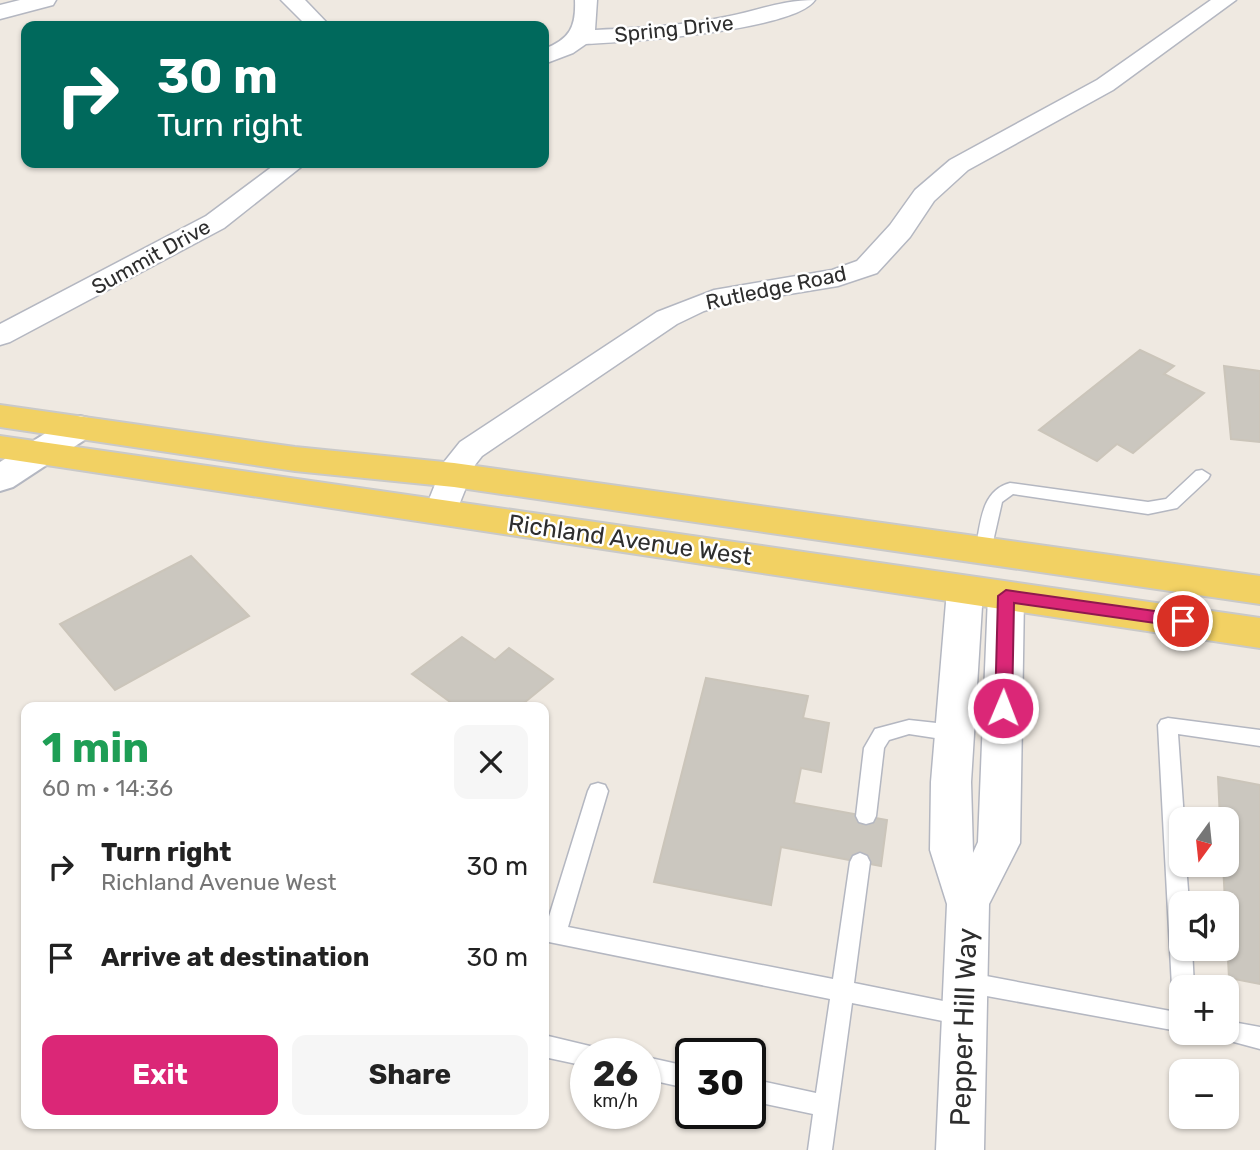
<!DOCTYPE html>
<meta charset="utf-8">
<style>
:root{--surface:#fff;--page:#f6f6f6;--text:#222;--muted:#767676;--accent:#db2777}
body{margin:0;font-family:Rubik,sans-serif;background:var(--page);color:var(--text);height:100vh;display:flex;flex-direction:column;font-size:26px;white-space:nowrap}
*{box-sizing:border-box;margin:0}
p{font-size:23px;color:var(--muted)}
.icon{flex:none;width:38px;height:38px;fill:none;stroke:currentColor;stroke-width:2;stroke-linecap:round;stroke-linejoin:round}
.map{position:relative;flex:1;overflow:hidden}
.side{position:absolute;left:21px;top:702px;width:528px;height:427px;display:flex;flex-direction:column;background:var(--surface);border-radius:14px;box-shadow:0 2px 5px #0004}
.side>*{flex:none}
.hud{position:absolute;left:21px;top:21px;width:528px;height:147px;border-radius:14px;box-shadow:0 2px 5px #0004;background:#00695c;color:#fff;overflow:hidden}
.needle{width:46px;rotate:195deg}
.controls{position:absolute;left:1169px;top:807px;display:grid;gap:14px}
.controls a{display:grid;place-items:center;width:70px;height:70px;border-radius:14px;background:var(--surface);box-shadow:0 2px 5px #0004;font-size:35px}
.speed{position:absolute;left:570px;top:1038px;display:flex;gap:14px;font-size:35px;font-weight:700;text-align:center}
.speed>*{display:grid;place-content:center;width:91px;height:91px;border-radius:50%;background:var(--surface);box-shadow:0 2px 5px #0004;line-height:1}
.speed small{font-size:18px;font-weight:400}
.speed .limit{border:4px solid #111;border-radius:10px;background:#fff;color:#111}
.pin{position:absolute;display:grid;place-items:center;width:60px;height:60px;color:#fff;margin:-30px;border:4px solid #fff;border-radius:50%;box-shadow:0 2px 7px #0007}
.me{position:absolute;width:77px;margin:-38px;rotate:1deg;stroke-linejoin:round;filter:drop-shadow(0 0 5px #0008)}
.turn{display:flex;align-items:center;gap:24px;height:147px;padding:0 21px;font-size:32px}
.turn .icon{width:91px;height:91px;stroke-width:2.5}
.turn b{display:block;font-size:49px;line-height:60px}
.round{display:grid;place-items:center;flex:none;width:74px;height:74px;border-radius:14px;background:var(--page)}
.head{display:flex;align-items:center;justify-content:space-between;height:119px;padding:0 21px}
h1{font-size:42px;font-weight:700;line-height:52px;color:#1e9e55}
.button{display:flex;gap:14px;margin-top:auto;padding:14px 21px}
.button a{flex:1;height:80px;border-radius:14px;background:var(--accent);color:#fff;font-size:28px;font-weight:700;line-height:80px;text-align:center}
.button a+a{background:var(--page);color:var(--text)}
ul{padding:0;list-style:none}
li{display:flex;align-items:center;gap:21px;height:91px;padding:0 21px}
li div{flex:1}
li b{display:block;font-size:26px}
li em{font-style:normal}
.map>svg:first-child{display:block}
</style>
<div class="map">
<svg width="1260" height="1150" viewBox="0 0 1260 1150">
<rect width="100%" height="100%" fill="#efe9e1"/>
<g fill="#cbc7bf" stroke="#cbc5ba" stroke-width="2">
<path d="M1140 350 1174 366 1164 374 1204 393 1133 453 1117 444 1097 461 1039 430Z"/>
<path d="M1224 366 1260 371V442L1231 439Z"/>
<path d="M191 556 249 616 115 690 60 624Z"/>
<path d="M462 637 495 660 509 648 553 679 519 707H457L412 674Z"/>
<path d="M706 678 808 696 803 718 829 723 821 772 801 768 794 803 887 820 881 866 781 847 771 905 654 882Z"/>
<path d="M1218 777 1260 785V984L1229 978 1223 864H1227V819H1220Z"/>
</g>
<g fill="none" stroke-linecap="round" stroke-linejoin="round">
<defs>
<g id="service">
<path d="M1202 470 1210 475 1208 479 1177 508 1148 514 1013 494 1002 502 990 555 984 557 975 551C981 525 980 491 1010 483L1148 502 1166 499 1196 471Z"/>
<path d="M1168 718 1260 730V746L1178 734 1184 819H1181V864H1186L1189 903H1181V948H1192L1194 987H1181V996L1175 994 1172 987 1158 725 1161 720Z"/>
<path d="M909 720 955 725 962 728 965 733 962 738 955 741 909 734 889 740 884 748 876 816 873 822 866 824 859 822 856 816 864 748 875 729Z"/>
<path d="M598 783 605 785 608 791 568 927 833 979 850 862 853 856 860 853 867 856 870 862 854 983 963 1005 971 1008 974 1015 971 1022 963 1025 852 1003 832 1150H808L813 1114 751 1101V1079L816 1093 830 999 544 941V923H547L588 791 591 785Z"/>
<path d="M965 972 1181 1013 1183 1032 965 992 957 989 954 982 957 975Z"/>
<path d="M1227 1021 1260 1027V1049L1219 1038 1216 1032H1227Z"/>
<path d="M544 1035 594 1047 597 1054H586V1066L544 1057Z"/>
<path d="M646 1057 691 1067V1089L646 1079Z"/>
</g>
<g id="minor">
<path d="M20 0H56L53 5 0 19V5Z"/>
<path d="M281 0H305L330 26H307Z"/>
<path d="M575 0H597L595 30C638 28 682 26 725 17 758 11 780 0 815 0 794 31 626 42 586 44L573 53 544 64V49C570 39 576 27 575 0Z"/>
<path d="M1211 0H1236L1113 90 968 170 934 201 910 237 877 273 838 286 728 304 704 311 677 324 482 456 475 465 453 520 441 523 429 520 424 512 444 462 460 442 657 312 714 290 832 270 857 261 890 225 915 190 950 160 1097 80Z"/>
<path d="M277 163H306L224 228 10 342 0 345V324L206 216Z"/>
<path d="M965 577 977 581 983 590 971 782 973 853 978 842 988 596 993 587 1006 583 1019 587 1024 596 1020 843 989 904 984 1150H936L947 904 930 850 931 782 947 590 953 581Z"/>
</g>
<path id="tertiary" d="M80 416 92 419 97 427 92 435 13 487 0 491V462L68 419Z"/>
<g id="primary">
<path d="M0 405 295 447 454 463 1260 576V604L454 487 295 471 0 427Z"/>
<path d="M0 436 1260 618V648L0 458Z"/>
</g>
</defs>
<use href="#service" stroke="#b4b7c1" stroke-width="3"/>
<use href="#minor" stroke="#b4b7c1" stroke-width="3"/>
<use href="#tertiary" stroke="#b4b7c1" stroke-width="4"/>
<use href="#primary" stroke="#c9c9c9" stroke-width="4"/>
<use href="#service" fill="#fff" fill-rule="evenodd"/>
<use href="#minor" fill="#fff" fill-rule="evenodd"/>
<use href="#tertiary" fill="#fff" fill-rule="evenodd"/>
<use href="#primary" fill="#f2d163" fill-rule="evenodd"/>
</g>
<path fill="#db2777" stroke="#8e194d" stroke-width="2" d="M1006 590 1183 615 1191 621 1183 627 1014 603 1012 708 1003 715 995 708 998 596Z"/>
<g text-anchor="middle" stroke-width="5" stroke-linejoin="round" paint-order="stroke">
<g font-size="21" fill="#2e2e2e" stroke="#fff">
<text transform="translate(674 29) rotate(-6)" y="7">Spring Drive</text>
<text transform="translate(151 257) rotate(-29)" y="7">Summit Drive</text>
<text transform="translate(776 288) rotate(-12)" y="7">Rutledge Road</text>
</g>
<g font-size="24" fill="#2e2e2e" stroke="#fff">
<text transform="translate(630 540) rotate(8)" y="8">Richland Avenue West</text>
</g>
<g font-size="28" fill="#2e2e2e" stroke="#fff">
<text transform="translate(963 1027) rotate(-88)" y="10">Pepper Hill Way</text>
</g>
</g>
</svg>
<div class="controls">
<a><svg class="needle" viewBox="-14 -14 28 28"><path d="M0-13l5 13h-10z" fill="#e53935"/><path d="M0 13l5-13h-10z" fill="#767676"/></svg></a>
<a><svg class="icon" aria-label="sound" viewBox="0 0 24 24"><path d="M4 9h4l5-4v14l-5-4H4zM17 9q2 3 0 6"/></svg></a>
<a>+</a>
<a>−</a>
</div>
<div class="speed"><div>26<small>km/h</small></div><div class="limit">30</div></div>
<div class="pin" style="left:1183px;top:621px;background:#d93025"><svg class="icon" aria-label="arrive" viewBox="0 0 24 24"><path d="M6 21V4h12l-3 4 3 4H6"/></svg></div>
<svg class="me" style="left:1003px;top:708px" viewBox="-20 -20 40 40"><circle r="17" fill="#db2777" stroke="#fff" stroke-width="3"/><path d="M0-11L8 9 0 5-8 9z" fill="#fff"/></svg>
<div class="hud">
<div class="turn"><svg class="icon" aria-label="right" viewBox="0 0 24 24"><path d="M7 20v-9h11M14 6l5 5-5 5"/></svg><div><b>30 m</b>Turn right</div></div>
</div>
<section class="side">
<div class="head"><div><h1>1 min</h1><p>60 m · 14:36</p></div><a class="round"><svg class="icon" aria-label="close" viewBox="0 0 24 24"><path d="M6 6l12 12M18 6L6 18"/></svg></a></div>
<ul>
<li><svg class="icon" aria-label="right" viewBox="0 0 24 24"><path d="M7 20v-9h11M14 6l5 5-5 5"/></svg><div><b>Turn right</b><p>Richland Avenue West</p></div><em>30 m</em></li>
<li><svg class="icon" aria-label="arrive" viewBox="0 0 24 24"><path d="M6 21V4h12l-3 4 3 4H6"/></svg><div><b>Arrive at destination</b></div><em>30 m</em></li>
</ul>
<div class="button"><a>Exit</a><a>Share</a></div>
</section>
</div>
